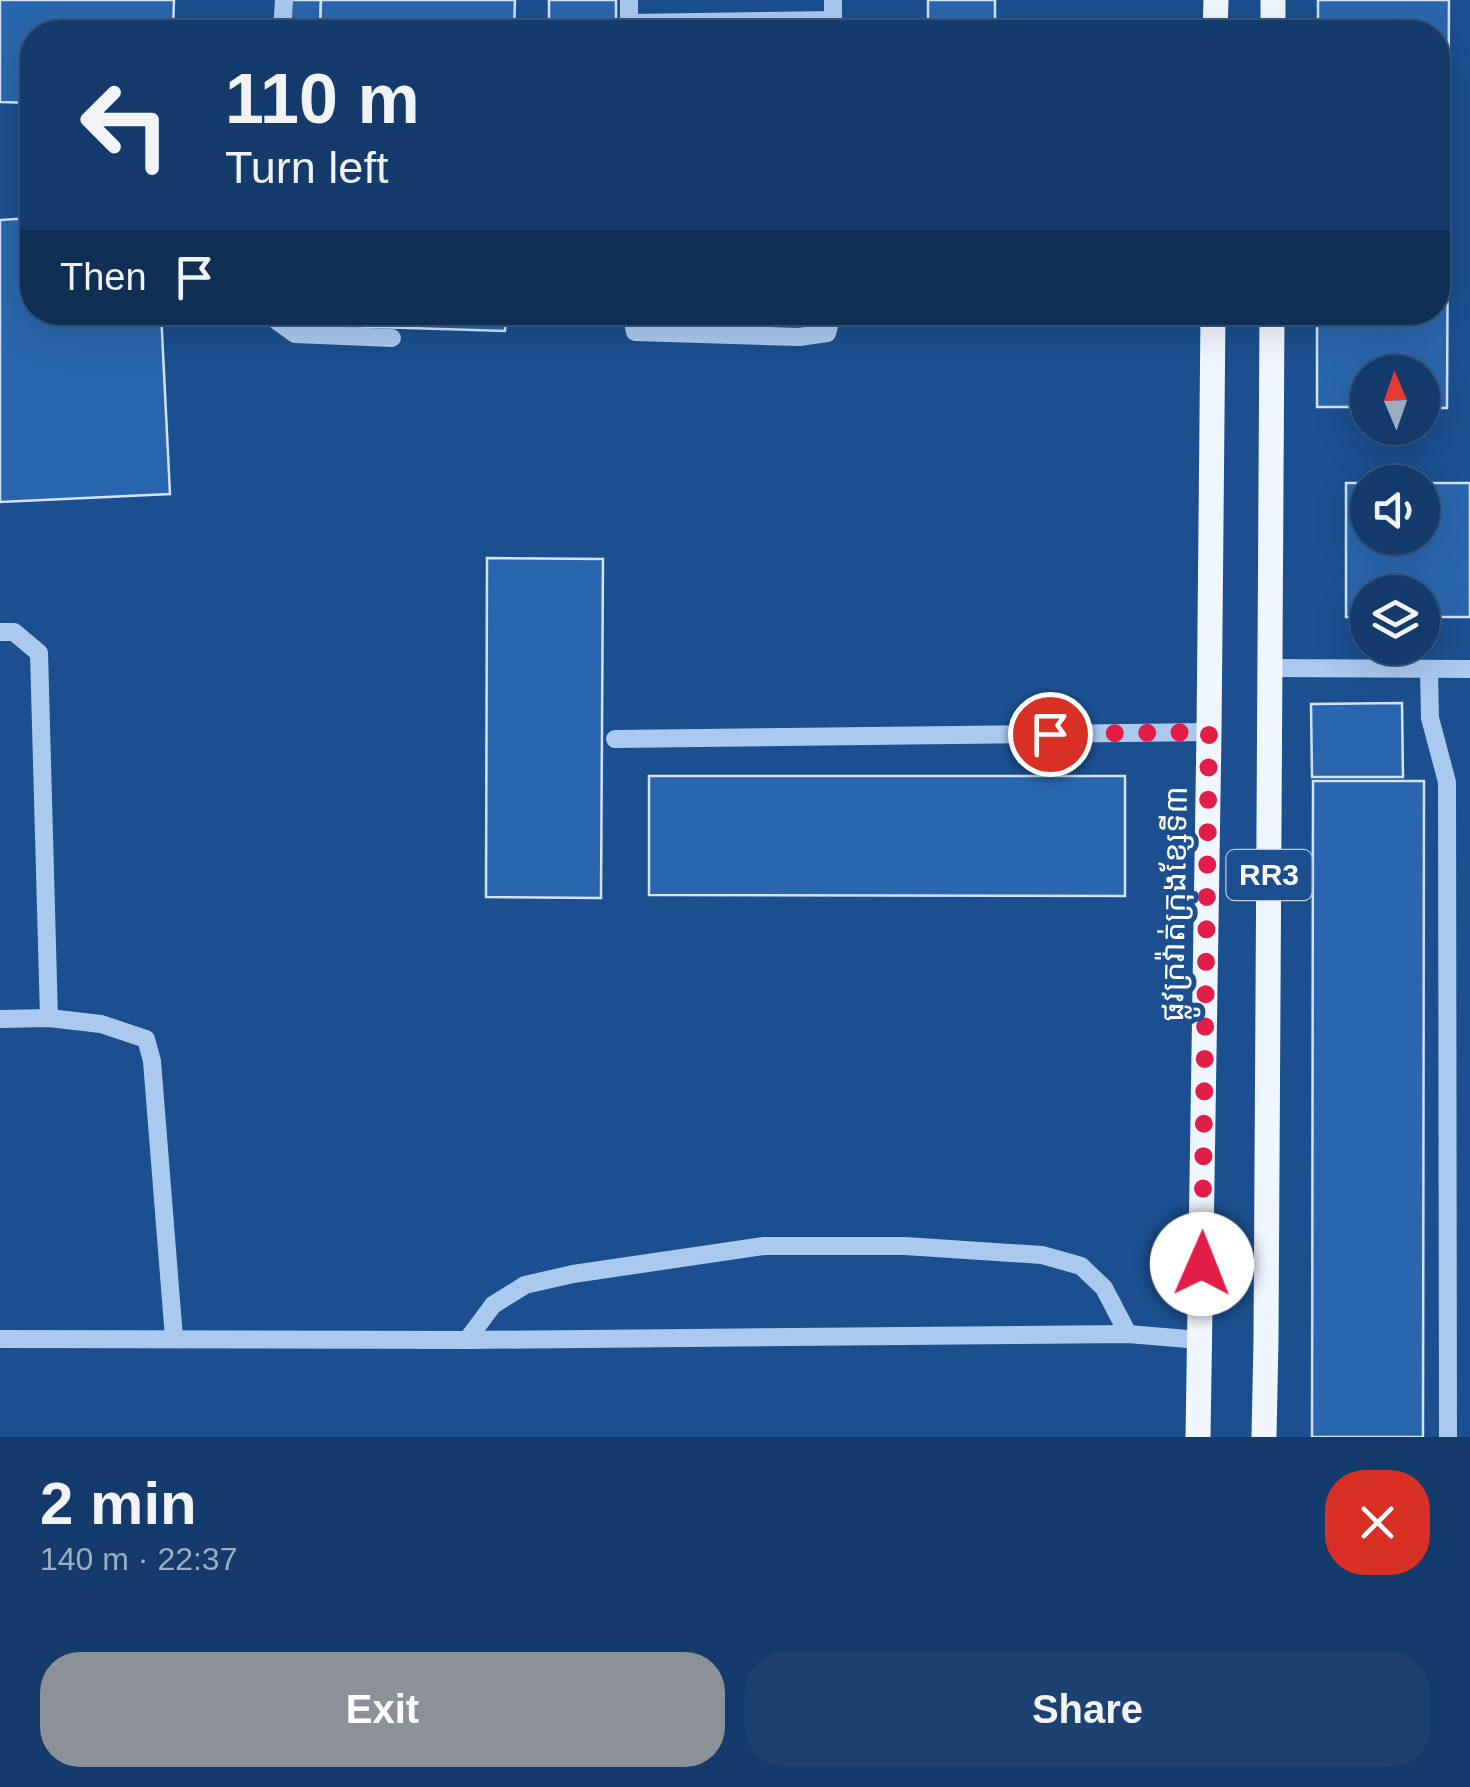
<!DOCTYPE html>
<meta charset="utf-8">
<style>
:root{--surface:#143b6b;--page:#1d4271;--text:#f1f3f6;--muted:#9dadc1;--line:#33557e;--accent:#8c9099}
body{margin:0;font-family:Arial,"Noto Sans Khmer",sans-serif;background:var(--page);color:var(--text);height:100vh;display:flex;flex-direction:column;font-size:38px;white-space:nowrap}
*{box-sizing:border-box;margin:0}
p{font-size:32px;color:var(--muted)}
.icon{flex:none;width:55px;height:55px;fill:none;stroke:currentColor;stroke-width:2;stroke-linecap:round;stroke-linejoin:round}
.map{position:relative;height:1437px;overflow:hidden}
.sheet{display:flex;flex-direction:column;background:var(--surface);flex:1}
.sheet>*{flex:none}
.banner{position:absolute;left:20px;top:20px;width:1430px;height:305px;border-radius:40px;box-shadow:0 10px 40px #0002,0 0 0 2px var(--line);background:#143b6b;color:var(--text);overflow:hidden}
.needle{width:65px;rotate:358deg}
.controls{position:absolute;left:1350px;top:355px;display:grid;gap:20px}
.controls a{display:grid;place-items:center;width:90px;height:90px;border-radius:50%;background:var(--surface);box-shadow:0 10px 40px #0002,0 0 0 2px var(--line);font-size:50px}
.pin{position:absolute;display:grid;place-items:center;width:85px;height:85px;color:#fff;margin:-42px;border:5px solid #fff;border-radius:50%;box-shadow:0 2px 10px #0007}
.me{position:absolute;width:110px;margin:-55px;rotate:1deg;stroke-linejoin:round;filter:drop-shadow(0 0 8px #0008)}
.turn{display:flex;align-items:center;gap:35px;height:210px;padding:0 40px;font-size:45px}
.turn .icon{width:130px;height:130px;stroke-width:2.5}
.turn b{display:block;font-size:70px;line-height:85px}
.then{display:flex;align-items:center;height:95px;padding:0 40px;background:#0003;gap:20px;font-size:38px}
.round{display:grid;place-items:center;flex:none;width:105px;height:105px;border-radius:40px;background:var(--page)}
.summary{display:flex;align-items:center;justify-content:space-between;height:170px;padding:0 40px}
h1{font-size:60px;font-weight:600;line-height:75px}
.action{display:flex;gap:20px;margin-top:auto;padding:20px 40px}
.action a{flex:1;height:115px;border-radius:40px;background:var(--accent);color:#fff;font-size:40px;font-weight:600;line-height:115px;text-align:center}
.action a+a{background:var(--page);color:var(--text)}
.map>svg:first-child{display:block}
</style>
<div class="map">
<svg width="1470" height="1437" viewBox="0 0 1470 1437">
<rect width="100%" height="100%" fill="#1b4f8f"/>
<g fill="#2a66ad" stroke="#cfe3fa" stroke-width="2.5">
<path d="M0 0H174L173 32H32V103L0 102Z"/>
<path d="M279 0H321L320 32H278Z"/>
<path d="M321 0H515L514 32H320Z"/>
<rect x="549" y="0" width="67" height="32"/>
<rect x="928" y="0" width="67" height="32"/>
<path d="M1318 0H1449L1447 408H1422V372H1368V407H1317V312H1438V32H1318Z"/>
<path d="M32 218V312H161L170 494 0 502V220Z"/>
<path d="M312 312H506L505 331 311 325Z"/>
<path d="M1346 483H1368V538H1422V483H1470V617H1422V592H1368V617H1346Z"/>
<path d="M487 558 603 559 601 898 486 897Z"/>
<path d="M1402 703 1403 777H1312L1311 704Z"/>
<path d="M649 776H1125V896L649 895Z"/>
<path d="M1313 781H1424L1423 1437H1312Z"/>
</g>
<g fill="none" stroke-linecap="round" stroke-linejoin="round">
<g stroke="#a9c9ee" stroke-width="18">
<path d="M629 23 833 20"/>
<path d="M282 32 284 0"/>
<path d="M629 32V0"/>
<path d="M833 32V0"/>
<path d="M275 312 277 321 295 334 392 338"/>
<path d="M631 312 635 332 799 337 827 333 833 312"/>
<path d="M0 632H14L39 653 49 1018"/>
<path d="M1271 668 1470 669"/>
<path d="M1429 669 1430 718 1447 782 1448 1437"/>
<path d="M615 739 1209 732"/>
<path d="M0 1019 49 1018 101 1024 146 1039 152 1061 174 1338"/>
<path d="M0 1339 467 1340 1128 1334 1200 1340"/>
<path d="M467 1340 493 1305 525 1285 573 1274 764 1246H905L1042 1255 1081 1266 1104 1288 1128 1334"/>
</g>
<g stroke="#f0f6ff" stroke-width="25">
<path d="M1215 32 1216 0"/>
<path d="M1273 32V0"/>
<path d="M1198 1437 1209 732 1213 312"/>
<path d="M1264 1437 1266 1339 1272 312"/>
</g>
</g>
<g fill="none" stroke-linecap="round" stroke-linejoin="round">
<path stroke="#e11d48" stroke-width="18" stroke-dasharray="0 32.4" d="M1050 734 1209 732 1202 1264"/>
</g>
<g text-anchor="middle" stroke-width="10" stroke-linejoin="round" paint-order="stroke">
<rect fill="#1b4f8f" stroke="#bbcadd" stroke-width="2.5" x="1226.5" y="850" width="85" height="50" rx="8"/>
<g font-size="30" font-weight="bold" fill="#fff">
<text x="1269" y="885">RR3</text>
</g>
<g font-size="32" fill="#fff" stroke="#1b4f8f">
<text transform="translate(1174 904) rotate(-89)" y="11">ផ្លូវក្រវ៉ាត់ក្រុងខ្សែទី៣</text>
</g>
</g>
</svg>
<div class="controls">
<a><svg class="needle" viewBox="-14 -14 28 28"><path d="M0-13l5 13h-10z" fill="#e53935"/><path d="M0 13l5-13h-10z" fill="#9dadc1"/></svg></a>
<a><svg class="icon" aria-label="sound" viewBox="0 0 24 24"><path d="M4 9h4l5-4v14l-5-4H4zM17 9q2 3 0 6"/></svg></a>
<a><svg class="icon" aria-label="layers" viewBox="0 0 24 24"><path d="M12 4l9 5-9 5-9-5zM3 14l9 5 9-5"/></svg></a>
</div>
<div class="pin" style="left:1050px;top:734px;background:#d93025"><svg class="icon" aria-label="arrive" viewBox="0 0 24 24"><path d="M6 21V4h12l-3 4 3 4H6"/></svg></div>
<svg class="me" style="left:1202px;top:1264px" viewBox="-20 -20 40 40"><circle r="19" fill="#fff"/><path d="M0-13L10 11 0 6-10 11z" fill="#e11d48"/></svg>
<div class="banner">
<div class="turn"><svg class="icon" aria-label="left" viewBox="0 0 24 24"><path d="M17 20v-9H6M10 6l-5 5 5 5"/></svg><div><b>110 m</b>Turn left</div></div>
<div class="then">Then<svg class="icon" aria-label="arrive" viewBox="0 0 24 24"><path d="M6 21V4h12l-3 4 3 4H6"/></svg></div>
</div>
</div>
<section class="sheet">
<div class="summary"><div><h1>2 min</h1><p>140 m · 22:37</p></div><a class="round" style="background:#d93025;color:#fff"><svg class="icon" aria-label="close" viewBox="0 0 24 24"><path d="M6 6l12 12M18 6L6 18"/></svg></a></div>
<div class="action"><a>Exit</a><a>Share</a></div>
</section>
